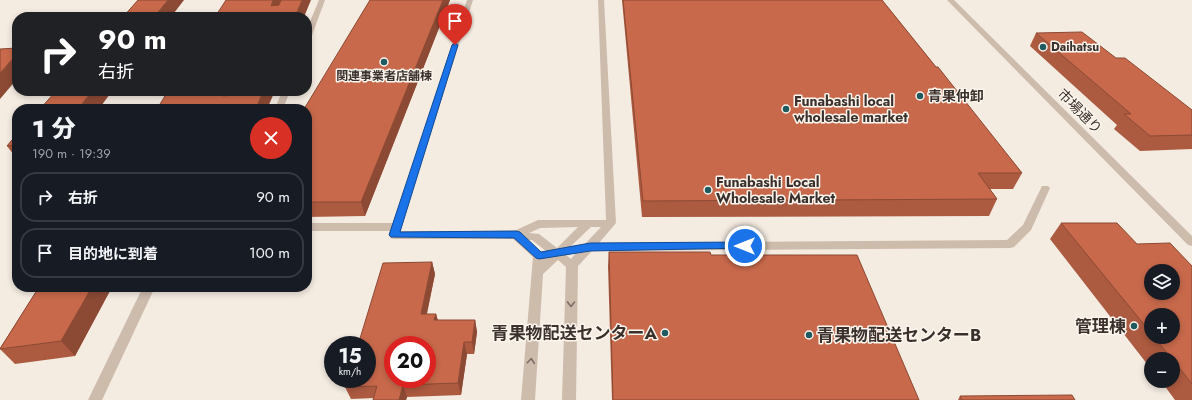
<!DOCTYPE html>
<html lang="ja">
<meta charset="utf-8">
<style>
:root{--surface:#171b24;--page:#242831;--text:#f1f3f6;--muted:#9ea1a6;--line:#363941}
body{margin:0;font-family:Jost,"Noto Sans JP",sans-serif;background:var(--page);color:var(--text);height:100vh;display:flex;flex-direction:column;font-size:15px;white-space:nowrap}
*{box-sizing:border-box;margin:0}
p{font-size:13px;color:var(--muted)}
.icon{flex:none;width:22px;height:22px;fill:none;stroke:currentColor;stroke-width:2;stroke-linecap:round;stroke-linejoin:round}
.map{position:relative;flex:1;overflow:hidden}
.details{position:absolute;left:12px;top:104px;width:300px;height:188px;display:flex;flex-direction:column;background:var(--surface);border-radius:16px;box-shadow:0 2px 6px #0003}
.details>*{flex:none}
.top-card{position:absolute;left:12px;top:12px;width:300px;height:84px;border-radius:16px;box-shadow:0 2px 6px #0003;background:#202124;color:#fff;overflow:hidden}
.buttons{position:absolute;left:1144px;top:264px;display:grid;gap:8px}
.buttons a{display:grid;place-items:center;width:36px;height:36px;border-radius:50%;background:var(--surface);box-shadow:0 2px 6px #0003;font-size:20px}
.speed{position:absolute;left:324px;top:336px;display:flex;gap:8px;font-size:20px;font-weight:700;text-align:center}
.speed>*{display:grid;place-content:center;width:52px;height:52px;border-radius:50%;background:var(--surface);box-shadow:0 2px 6px #0003;line-height:1}
.speed small{font-size:10px;font-weight:400}
.speed .limit{border:6px solid #d22;background:#fff;color:#111}
.pin{position:absolute;display:grid;place-items:center;width:34px;height:34px;color:#fff;margin:-41px -17px;border-radius:50% 50% 50% 0;rotate:-45deg;box-shadow:0 0 4px #0007}
.pin .icon{rotate:45deg}
.me{position:absolute;width:44px;margin:-22px;rotate:270deg;stroke-linejoin:round;filter:drop-shadow(0 0 3px #0008)}
.turn{display:flex;align-items:center;gap:14px;height:84px;padding:0 20px;font-size:18px}
.turn .icon{width:52px;height:52px;stroke-width:2.5}
.turn b{display:block;font-size:28px;line-height:34px}
.round{display:grid;place-items:center;flex:none;width:42px;height:42px;border-radius:21px;background:var(--page)}
.overview{display:flex;align-items:center;justify-content:space-between;height:68px;padding:0 20px}
h1{font-size:24px;font-weight:800;line-height:30px}
ul{padding:0;list-style:none}
li{display:flex;align-items:center;gap:12px;height:50px;margin:0 8px 6px;padding:0 12px;border:2px solid var(--line);border-radius:16px}
li div{flex:1}
li b{display:block;font-size:15px}
li em{font-style:normal}
.map>svg:first-child{display:block}
</style>
<div class="map">
<svg width="1192" height="400" viewBox="0 0 1192 400">
<rect width="100%" height="100%" fill="#f4ebe1"/>
<g fill="none" stroke-linecap="round" stroke-linejoin="round">
<g fill="#cdbbac" fill-rule="evenodd">
<path d="M319 0H325L311 38 307 40V29Z"/>
<path d="M467 0H473L400 231H514L538 220H606L598 0H604L616 223 599 243 1007 240 1023 225 1042 186H1048L1050 188 1031 230 1014 247 1010 248 592 251 578 266 576 400H562L566 267 558 260 543 274 535 400H521L533 257 513 239H394L390 238 389 235 390 231H307V223H393ZM578 227 557 248 539 234 529 233 540 228ZM591 227H601L585 244 571 246ZM528 240H532L546 251 541 252ZM576 253 571 259 566 255Z"/>
<path d="M282 91H290L283 109H275Z"/>
<path d="M143 287H155L102 400H88Z"/>
</g>
<path fill="#cdbbac" fill-rule="evenodd" d="M947 0H954L1192 236V246L1188 245Z"/>
</g>
<g fill="#ac5a40" fill-rule="evenodd">
<path d="M370 0H450L365 216 307 217V109Z"/>
<path d="M622 0H882L936 67 1022 173 1013 189H990L997 199 989 216 642 217Z"/>
<path d="M1036 33 1192 110V149L1140 151 1114 129 1117 125 1030 46Z"/>
<path d="M17 134V159L7 146Z"/>
<path d="M1061 223 1137 244 1192 266V400H1175L1161 381H1173V359H1151V369L1050 239ZM1151 315 1173 337H1151Z"/>
<path d="M609 252 711 255 919 400H612L608 266Z"/>
<path d="M432 262 435 274 427 314H436L438 320H475L477 332 474 354H467L461 395 407 397 406 400H373L374 398 351 399 345 387Z"/>
<path d="M39 287H112L75 356 15 364 0 349V348Z"/>
<path d="M960 396 1075 400H958Z"/>
</g>
<g fill="#8c4a34">
<path d="M168 0H184L171 17H154Z"/>
<path d="M273 0H282L276 17 271 6Z"/>
<path d="M302 0H311L304 17H295Z"/>
<path d="M443 0H450L365 216 361 202Z"/>
<path d="M17 54V79L0 99V73Z"/>
<path d="M92 91H112L99 109H78Z"/>
<path d="M225 91H237L230 109 223 96Z"/>
<path d="M263 91H275L267 109H256Z"/>
<path d="M432 262 435 274 424 326 421 314Z"/>
<path d="M92 287H112L75 356 61 341Z"/>
<path d="M436 314 439 326 434 320Z"/>
<path d="M475 320 477 332 474 354 472 342Z"/>
<path d="M464 342 467 354 461 395 458 383Z"/>
<path d="M403 385 407 397 406 400H399Z"/>
</g>
<g fill="#c8694b" stroke="#8c4a34" fill-rule="evenodd">
<path d="M138 0H168L154 17H123Z"/>
<path d="M226 0H273L271 6 279 5 281 0H302L295 17H215Z"/>
<path d="M370 0H443L361 202H307V109H304Z"/>
<path d="M623 0H882L936 67H938L1022 173H978L997 199 643 201Z"/>
<path d="M1082 32 1116 58H1125L1192 110V135L1150 136 1124 114H1131L1036 33Z"/>
<path d="M17 48V54L0 73V49Z"/>
<path d="M56 91H92L78 109H40Z"/>
<path d="M168 91H225L223 96 233 95 235 91H263L256 109H157Z"/>
<path d="M17 134V145L7 146Z"/>
<path d="M1061 223H1117L1137 244 1170 243 1192 266V384L1173 360V359H1172L1154 337H1173V315H1151V333ZM1151 271H1173V293H1151Z"/>
<path d="M609 252H710L711 255H857L919 400H613Z"/>
<path d="M432 262 421 314H436L434 320H475L472 342H464L458 383 403 385 399 400H373L377 386 345 387 347 379H367V345H358L383 263ZM393 345H427V379H393Z"/>
<path d="M39 287H92L61 341 0 349Z"/>
<path d="M1072 395 1075 400H962L960 396Z"/>
</g>
<defs><path id="oneway-chevron" d="M-2-3.5L2.5 0L-2 3.5" fill="none" stroke-width="1.6" stroke-linecap="round" stroke-linejoin="round"/></defs>
<g stroke="#7d6f65">
<use href="#oneway-chevron" transform="translate(571 304) rotate(91)"/>
<use href="#oneway-chevron" transform="translate(531 361) rotate(-85)"/>
</g>
<path fill="#1a73e8" stroke="#114b97" d="M455 43 458 45 400 232 516 231 520 232 541 252 590 243 745 242 749 243 750 246 749 248 590 251 539 259 536 258 514 238 391 237 389 235 452 45Z"/>
<g fill="#1f5a5e" stroke="#fbf5ee" stroke-width="1.5">
<circle cx="1043" cy="47" r="4"/>
<circle cx="384" cy="62" r="4"/>
<circle cx="920" cy="96" r="4"/>
<circle cx="786" cy="109" r="4"/>
<circle cx="708" cy="190" r="4"/>
<circle cx="1134" cy="326" r="4"/>
<circle cx="665" cy="333" r="4"/>
<circle cx="809" cy="335" r="4"/>
</g>
<g text-anchor="middle" stroke-width="3" stroke-linejoin="round" paint-order="stroke">
<g font-size="12" font-weight="bold" fill="#3b302b" stroke="#fbf5ee" text-anchor="start">
<text x="1051" y="51">Daihatsu</text>
<text x="384" y="80" text-anchor="middle">関連事業者店舗棟</text>
</g>
<g font-size="14" font-weight="bold" fill="#3b302b" stroke="#fbf5ee" text-anchor="start">
<text x="928" y="101">青果仲卸</text>
<text x="794" y="106">Funabashi local<tspan x="794" dy="16">wholesale market</tspan></text>
<text x="716" y="187">Funabashi Local<tspan x="716" dy="16">Wholesale Market</tspan></text>
</g>
<g font-size="14" fill="#3b302b" stroke="#fbf5ee">
<text transform="translate(1080 111) rotate(45)" y="5">市場通り</text>
</g>
<g font-size="17" font-weight="bold" fill="#3b302b" stroke="#fbf5ee" text-anchor="end">
<text x="1126" y="332">管理棟</text>
<text x="657" y="339">青果物配送センターA</text>
<text x="817" y="341" text-anchor="start">青果物配送センターB</text>
</g>
</g>
</svg>
<div class="buttons">
<a><svg class="icon" aria-label="layers" viewBox="0 0 24 24"><path d="M12 4l9 5-9 5-9-5zM3 14l9 5 9-5"/></svg></a>
<a>+</a>
<a>−</a>
</div>
<div class="speed"><div>15<small>km/h</small></div><div class="limit">20</div></div>
<div class="pin" style="left:455px;top:45px;background:#d93025"><svg class="icon" aria-label="arrive" viewBox="0 0 24 24"><path d="M6 21V4h12l-3 4 3 4H6"/></svg></div>
<svg class="me" style="left:745px;top:246px" viewBox="-20 -20 40 40"><circle r="17" fill="#1a73e8" stroke="#fff" stroke-width="3"/><path d="M0-11L8 9 0 5-8 9z" fill="#fff"/></svg>
<div class="top-card">
<div class="turn"><svg class="icon" aria-label="right" viewBox="0 0 24 24"><path d="M7 20v-9h11M14 6l5 5-5 5"/></svg><div><b>90 m</b>右折</div></div>
</div>
<section class="details">
<div class="overview"><div><h1>1 分</h1><p>190 m · 19:39</p></div><a class="round" style="background:#d93025;color:#fff"><svg class="icon" aria-label="close" viewBox="0 0 24 24"><path d="M6 6l12 12M18 6L6 18"/></svg></a></div>
<ul>
<li><svg class="icon" aria-label="right" viewBox="0 0 24 24"><path d="M7 20v-9h11M14 6l5 5-5 5"/></svg><div><b>右折</b></div><em>90 m</em></li>
<li><svg class="icon" aria-label="arrive" viewBox="0 0 24 24"><path d="M6 21V4h12l-3 4 3 4H6"/></svg><div><b>目的地に到着</b></div><em>100 m</em></li>
</ul>
</section>
</div>
